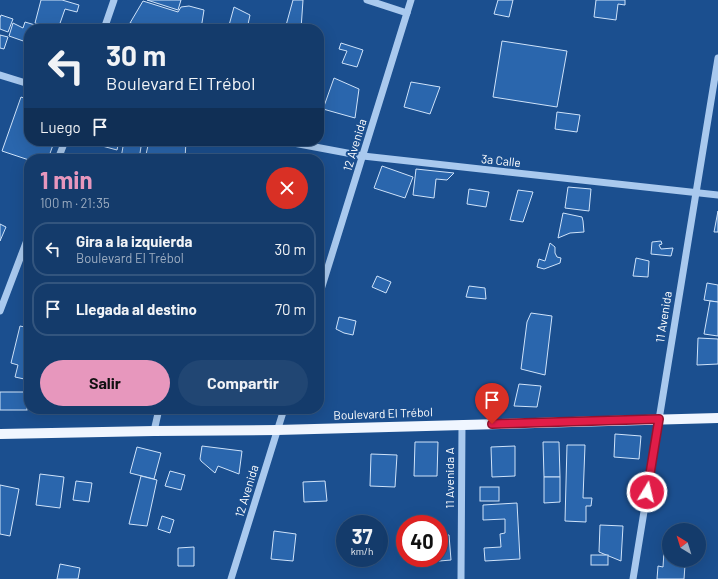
<!DOCTYPE html>
<html lang="es">
<meta charset="utf-8">
<style>
:root{--surface:#143b6b;--page:#214673;--text:#f1f3f6;--muted:#9dadc1;--line:#33557e;--accent:#e797bd}
body{margin:0;font-family:Barlow,sans-serif;background:var(--page);color:var(--text);height:100vh;display:flex;flex-direction:column;font-size:15px;white-space:nowrap}
*{box-sizing:border-box;margin:0}
p{font-size:13px;color:var(--muted)}
.icon{flex:none;width:22px;height:22px;fill:none;stroke:currentColor;stroke-width:2;stroke-linecap:round;stroke-linejoin:round}
.map{position:relative;flex:1;overflow:hidden}
.details{position:absolute;left:24px;top:154px;width:300px;height:260px;display:flex;flex-direction:column;background:var(--surface);border-radius:16px;box-shadow:0 4px 16px #0002,0 0 0 1px var(--line)}
.details>*{flex:none}
.hud{position:absolute;left:24px;top:24px;width:300px;height:122px;border-radius:16px;box-shadow:0 4px 16px #0002,0 0 0 1px var(--line);background:#143b6b;color:var(--text);overflow:hidden}
.needle{width:26px;rotate:322deg}
.fabs{position:absolute;left:662px;top:523px;display:grid;gap:8px}
.fabs a{display:grid;place-items:center;width:44px;height:44px;border-radius:50%;background:var(--surface);box-shadow:0 4px 16px #0002,0 0 0 1px var(--line);font-size:20px}
.speed{position:absolute;left:336px;top:515px;display:flex;gap:8px;font-size:20px;font-weight:700;text-align:center}
.speed>*{display:grid;place-content:center;width:52px;height:52px;border-radius:50%;background:var(--surface);box-shadow:0 4px 16px #0002,0 0 0 1px var(--line);line-height:1}
.speed small{font-size:10px;font-weight:400}
.speed .limit{border:6px solid #d22;background:#fff;color:#111}
.pin{position:absolute;display:grid;place-items:center;width:34px;height:34px;color:#fff;margin:-41px -17px;border-radius:50% 50% 50% 0;rotate:-45deg;box-shadow:0 0 4px #0007}
.pin .icon{rotate:45deg}
.me{position:absolute;width:44px;margin:-22px;rotate:9deg;stroke-linejoin:round;filter:drop-shadow(0 0 3px #0008)}
.turn{display:flex;align-items:center;gap:14px;height:84px;padding:0 16px;font-size:18px}
.turn .icon{width:52px;height:52px;stroke-width:2.5}
.turn b{display:block;font-size:28px;line-height:34px}
.then{display:flex;align-items:center;height:38px;padding:0 16px;background:#0003;gap:8px;font-size:15px}
.round{display:grid;place-items:center;flex:none;width:42px;height:42px;border-radius:21px;background:var(--page)}
.overview{display:flex;align-items:center;justify-content:space-between;height:68px;padding:0 16px}
h1{font-size:24px;font-weight:700;line-height:30px;color:var(--accent)}
.action{display:flex;gap:8px;margin-top:auto;padding:8px 16px}
.action a{flex:1;height:46px;border-radius:24px;background:var(--accent);color:#111;font-size:16px;font-weight:700;line-height:46px;text-align:center}
.action a+a{background:var(--page);color:var(--text)}
ul{padding:0;list-style:none}
li{display:flex;align-items:center;gap:12px;height:54px;margin:0 8px 6px;padding:0 8px;border:2px solid var(--line);border-radius:16px}
li div{flex:1}
li b{display:block;font-size:15px}
li em{font-style:normal}
.map>svg:first-child{display:block}
</style>
<div class="map">
<svg width="718" height="579" viewBox="0 0 718 579">
<rect width="100%" height="100%" fill="#1b4f8f"/>
<g fill="#2a66ad" stroke="#cfe3fa">
<path d="M41 0H62L79 5 77 12 65 9 58 29 35 23Z"/>
<path d="M147 0H181L178 10Z"/>
<path d="M293 0H303L301 29H285Z"/>
<path d="M498 0H513L509 17 494 14Z"/>
<path d="M596 0H625V5L618 4 616 20 594 17Z"/>
<path d="M143 1 178 12 181 7 189 6 204 10 201 29H162L130 23Z"/>
<path d="M234 7 250 15 247 29H228Z"/>
<path d="M1 15 13 19 8 32 0 29V18Z"/>
<path d="M25 22 35 25 34 29H29V43L9 36 13 23 23 28Z"/>
<path d="M0 35 8 37 4 49 0 48Z"/>
<path d="M502 41 567 51 557 107 493 97Z"/>
<path d="M341 43 363 50 357 67 342 63 347 51 339 49Z"/>
<path d="M334 78 359 89 355 118 323 109Z"/>
<path d="M411 82 440 87 430 114 404 107Z"/>
<path d="M21 97 29 100V141H44V142L53 145 48 159H29V160L2 151Z"/>
<path d="M557 112 580 115 577 132 555 129Z"/>
<path d="M91 141H119L117 150 91 143Z"/>
<path d="M124 141H142L139 159 121 158Z"/>
<path d="M149 141H186L185 159H145Z"/>
<path d="M382 166 413 177 405 198 374 188Z"/>
<path d="M416 169 454 173 447 180 436 179 434 198 413 195Z"/>
<path d="M568 187 591 189 589 211 565 208Z"/>
<path d="M469 189 489 192 486 207 467 204Z"/>
<path d="M518 190 533 192 523 222 510 220Z"/>
<path d="M319 210 323 211 319 226Z"/>
<path d="M718 211V232H714Z"/>
<path d="M563 213 582 217 583 221 584 232 570 233 558 238Z"/>
<path d="M0 224 6 227 0 241Z"/>
<path d="M661 241 662 244 659 245 661 249 673 248 671 256 651 254 652 242Z"/>
<path d="M550 243 555 247V253L557 257 561 258 560 263 544 269 537 267 539 259 545 261Z"/>
<path d="M636 258 649 261 648 277 633 276Z"/>
<path d="M377 276 391 282 386 293 372 287Z"/>
<path d="M707 283 718 285V302L704 300Z"/>
<path d="M469 286 485 288 486 299 466 297Z"/>
<path d="M710 301 718 302V336L704 334Z"/>
<path d="M531 313 552 316 545 375 521 369 527 322Z"/>
<path d="M339 317 356 321 353 335 344 333 336 329Z"/>
<path d="M20 326 29 328V380L15 377 18 365 11 363Z"/>
<path d="M698 338 718 339V364L697 365Z"/>
<path d="M519 384 541 386 537 407 514 406Z"/>
<rect x="0" y="392" width="27" height="18"/>
<path d="M210 409H246V410L209 411Z"/>
<path d="M615 434 641 436 639 459 614 457Z"/>
<path d="M415 442H438L437 476H414Z"/>
<path d="M543 442H559L560 477H544Z"/>
<path d="M567 445H585L583 498H592L591 506H586V522L565 521Z"/>
<path d="M202 446 242 451 239 474 218 466 215 473 201 461 200 459Z"/>
<path d="M515 446V476L492 477 491 447Z"/>
<path d="M137 447 161 453 154 479 130 473Z"/>
<path d="M371 454 397 455 395 487 370 486Z"/>
<path d="M170 471 185 475 181 490 165 486Z"/>
<path d="M40 474 64 477 60 508 36 505Z"/>
<path d="M141 476 157 480 147 526 129 524Z"/>
<path d="M544 477H560V502L544 503Z"/>
<path d="M76 481 92 483 89 502 73 500Z"/>
<path d="M325 481 327 501 304 502 303 482Z"/>
<path d="M0 485 19 489 10 536 0 534Z"/>
<rect x="480" y="487" width="19" height="14"/>
<path d="M517 503 520 559 485 561 484 548 501 547 500 534 505 533V519L483 520V505Z"/>
<path d="M162 516 174 520 170 533 158 529Z"/>
<path d="M600 525 623 526 621 561 599 552Z"/>
<path d="M274 531 296 534 293 561 271 559Z"/>
<path d="M439 535H449L451 560 428 562 427 558H439Z"/>
<path d="M665 536 669 537V560H689L690 563 685 565 684 579H657L658 566 663 567Z"/>
<path d="M194 547V566H178V548Z"/>
<rect x="591" y="555" width="17" height="10"/>
<path d="M60 564 80 568 78 579H57Z"/>
</g>
<g fill="none" stroke-linecap="round" stroke-linejoin="round">
<g stroke="#a9c9ee" stroke-width="7">
<path d="M367 0 407 13"/>
<path d="M104 29 114 0"/>
<path d="M0 75 29 84"/>
<path d="M283 141 363 156 718 195"/>
<path d="M58 159 65 141"/>
<path d="M319 296 411 0"/>
<path d="M0 311 29 235"/>
<path d="M154 431 159 409"/>
<path d="M231 579 284 409"/>
<path d="M461 579 462 424"/>
<path d="M633 579 718 58"/>
</g>
<path stroke="#f0f6ff" stroke-width="10" d="M0 434 154 431 277 430 718 418"/>
</g>
<g fill="none" stroke-linecap="round" stroke-linejoin="round">
<defs>
<path id="route" d="M492 424 659 419 647 492"/>
</defs>
<use href="#route" stroke="#92132f" stroke-width="10"/>
<use href="#route" stroke="#e11d48" stroke-width="7"/>
</g>
<g text-anchor="middle" stroke-width="4" stroke-linejoin="round" paint-order="stroke">
<g font-size="12" fill="#fff" stroke="#1b4f8f">
<text transform="translate(355 145) rotate(-73)" y="4">12 Avenida</text>
<text transform="translate(501 161) rotate(6)" y="4">3a Calle</text>
<text transform="translate(664 317) rotate(-81)" y="4">11 Avenida</text>
<text transform="translate(383 414) rotate(-2)" y="4">Boulevard El Trébol</text>
<text transform="translate(450 478) rotate(-90)" y="4">11 Avenida A</text>
<text transform="translate(247 491) rotate(-73)" y="4">12 Avenida</text>
</g>
</g>
</svg>
<div class="fabs">
<a><svg class="needle" viewBox="-14 -14 28 28"><path d="M0-13l5 13h-10z" fill="#e53935"/><path d="M0 13l5-13h-10z" fill="#9dadc1"/></svg></a>
</div>
<div class="speed"><div>37<small>km/h</small></div><div class="limit">40</div></div>
<div class="pin" style="left:492px;top:424px;background:#d93025"><svg class="icon" aria-label="arrive" viewBox="0 0 24 24"><path d="M6 21V4h12l-3 4 3 4H6"/></svg></div>
<svg class="me" style="left:647px;top:492px" viewBox="-20 -20 40 40"><circle r="17" fill="#e11d48" stroke="#fff" stroke-width="3"/><path d="M0-11L8 9 0 5-8 9z" fill="#fff"/></svg>
<div class="hud">
<div class="turn"><svg class="icon" aria-label="left" viewBox="0 0 24 24"><path d="M17 20v-9H6M10 6l-5 5 5 5"/></svg><div><b>30 m</b>Boulevard El Trébol</div></div>
<div class="then">Luego<svg class="icon" aria-label="arrive" viewBox="0 0 24 24"><path d="M6 21V4h12l-3 4 3 4H6"/></svg></div>
</div>
<section class="details">
<div class="overview"><div><h1>1 min</h1><p>100 m · 21:35</p></div><a class="round" style="background:#d93025;color:#fff"><svg class="icon" aria-label="close" viewBox="0 0 24 24"><path d="M6 6l12 12M18 6L6 18"/></svg></a></div>
<ul>
<li><svg class="icon" aria-label="left" viewBox="0 0 24 24"><path d="M17 20v-9H6M10 6l-5 5 5 5"/></svg><div><b>Gira a la izquierda</b><p>Boulevard El Trébol</p></div><em>30 m</em></li>
<li><svg class="icon" aria-label="arrive" viewBox="0 0 24 24"><path d="M6 21V4h12l-3 4 3 4H6"/></svg><div><b>Llegada al destino</b></div><em>70 m</em></li>
</ul>
<div class="action"><a>Salir</a><a>Compartir</a></div>
</section>
</div>
